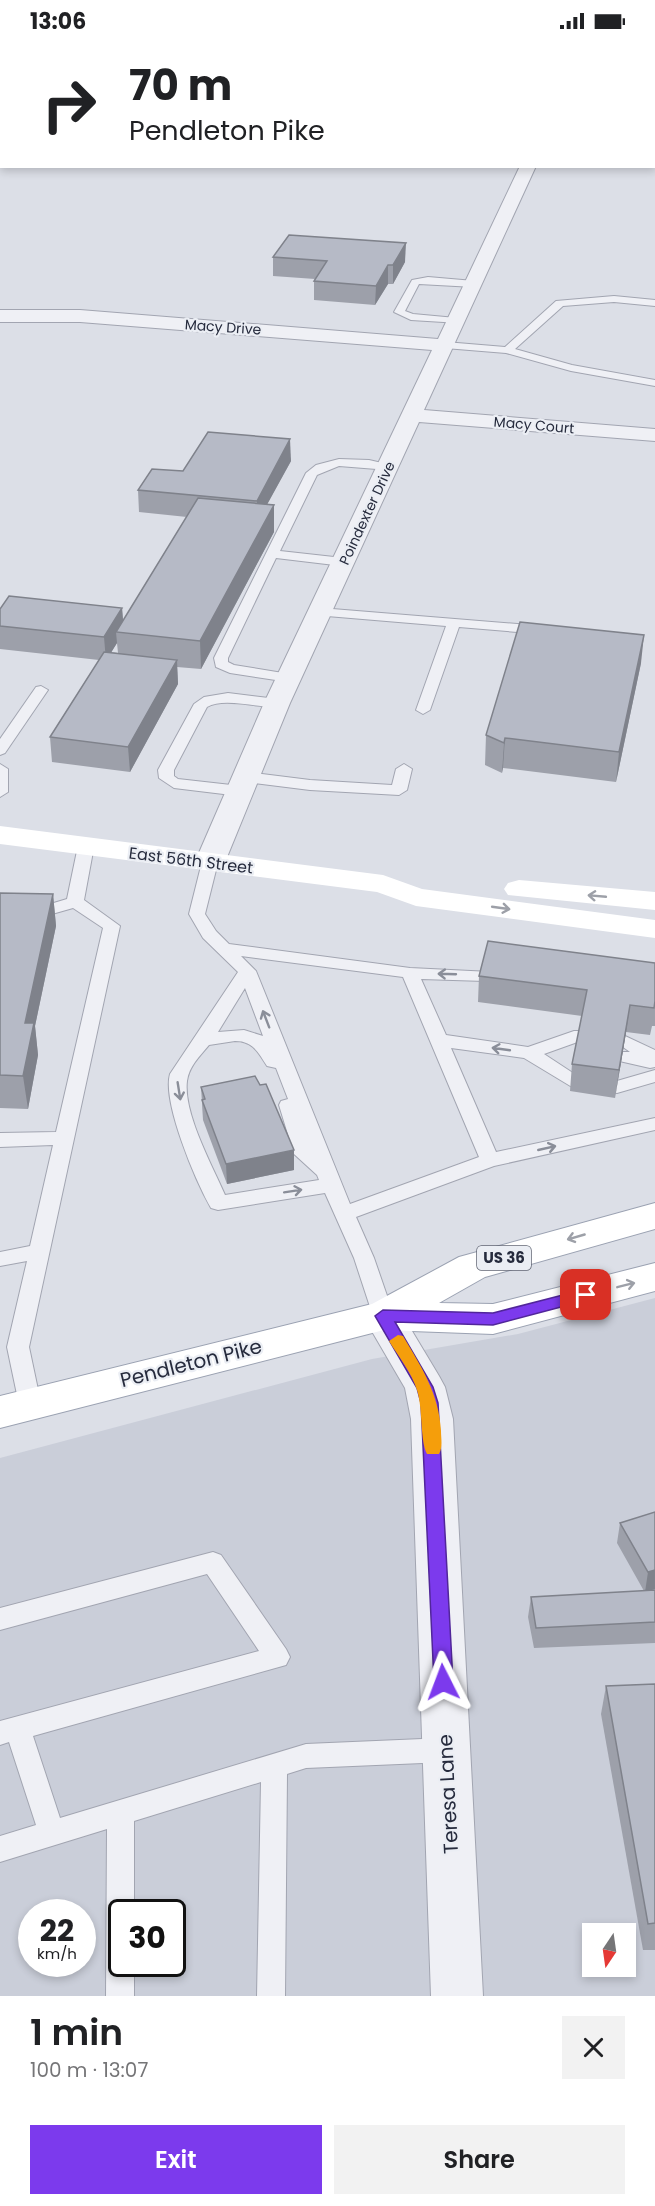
<!DOCTYPE html>
<meta charset="utf-8">
<style>
:root{--surface:#fff;--page:#f2f2f2;--text:#202124;--muted:#757577;--accent:#7c3aed}
body{margin:0;font-family:Poppins,sans-serif;background:var(--page);color:var(--text);height:100vh;display:flex;flex-direction:column;font-size:22px;white-space:nowrap}
*{box-sizing:border-box;margin:0}
p{font-size:20px;color:var(--muted)}
.icon{flex:none;width:33px;height:33px;fill:none;stroke:currentColor;stroke-width:2;stroke-linecap:round;stroke-linejoin:round}
.map{position:relative;height:1954px;overflow:hidden}
.side{display:flex;flex-direction:column;background:var(--surface);flex:1}
.side>*{flex:none}
.guide{position:absolute;left:0px;top:0px;width:656px;height:126px;box-shadow:0 3px 9px #0003;background:#fff;color:var(--text);overflow:hidden}
.needle{width:39px;rotate:193deg}
.tools{position:absolute;left:582px;top:1881px;display:grid;gap:12px}
.tools a{display:grid;place-items:center;width:54px;height:54px;border-radius:0px;background:var(--surface);box-shadow:0 3px 9px #0003;font-size:30px}
.speed{position:absolute;left:18px;top:1857px;display:flex;gap:12px;font-size:30px;font-weight:700;text-align:center}
.speed>*{display:grid;place-content:center;width:78px;height:78px;border-radius:50%;background:var(--surface);box-shadow:0 3px 9px #0003;line-height:1}
.speed small{font-size:15px;font-weight:400}
.speed .limit{border:3px solid #111;border-radius:9px;background:#fff;color:#111}
.pin{position:absolute;display:grid;place-items:center;width:51px;height:51px;color:#fff;margin:-26px;border-radius:12px;box-shadow:0 3px 9px #0006}
.me{position:absolute;width:66px;margin:-33px;rotate:357deg;stroke-linejoin:round;filter:drop-shadow(0 0 4px #0008)}
.turn{display:flex;align-items:center;gap:21px;height:126px;padding:0 30px;font-size:27px}
.turn .icon{width:78px;height:78px;stroke-width:2.5}
.turn b{display:block;font-size:42px;line-height:51px}
.round{display:grid;place-items:center;flex:none;width:63px;height:63px;border-radius:0px;background:var(--page)}
.summary{display:flex;align-items:center;justify-content:space-between;height:102px;padding:0 30px}
h1{font-size:36px;font-weight:600;line-height:45px}
.action{display:flex;gap:12px;margin-top:auto;padding:12px 30px}
.action a{flex:1;height:69px;border-radius:0px;background:var(--accent);color:#fff;font-size:24px;font-weight:600;line-height:69px;text-align:center}
.action a+a{background:var(--page);color:var(--text)}
.status{display:flex;justify-content:space-between;align-items:center;height:42px;padding:0 30px;background:var(--surface);direction:ltr}
.status svg{height:16px;fill:currentColor}
.map>svg:first-child{display:block}
</style>
<div class="status"><b>13:06</b><svg viewBox="0 0 49 12"><path d="M0 12V9h3v3zM5 12V6h3v6zM10 12V3h3v9zM15 12V0h3v12zM26 1h20v11H26zM47 4h2v5h-2z"/></svg></div>
<div class="map">
<svg width="655" height="1954" viewBox="0 0 655 1954">
<rect width="100%" height="100%" fill="#dcdfe7"/>
<path fill="#caced9" fill-rule="evenodd" d="M655 1256V1954H0V1416L372 1317 518 1292ZM32 1870H82V1922H32ZM122 1870H172V1922H122ZM592 1892H626V1924H592Z"/>
<g fill="none" stroke-linecap="round" stroke-linejoin="round">
<defs>
<g id="lane">
<path d="M0 0H4L5 2 0 4Z"/>
<path d="M275 0H305L307 2H276Z"/>
<path d="M341 0H349L341 2Z"/>
<path d="M488 0H521L523 2H489Z"/>
<rect x="530" y="0" width="8" height="2"/>
<rect x="639" y="0" width="8" height="2"/>
<rect x="654" y="8" width="1" height="4"/>
<path d="M655 48V55H654V48Z"/>
<path d="M428 235 474 239 479 242 474 245 419 242 405 269 413 272 456 276 460 277V281L411 278 394 270 412 238Z"/>
<path d="M614 254 655 258V264L614 260 563 264 515 307 572 323 655 338V344L571 329 506 311 445 306 440 303 445 300 505 305 556 259Z"/>
<path d="M339 417 369 418 395 424 389 428 339 424 317 433 280 509 343 516 349 520 343 524 276 516 228 616V620L234 623 289 632 296 636 289 640 230 631 216 625 214 616 306 431 316 423Z"/>
<path d="M320 566 542 584 549 588 542 592 459 585 430 668 423 672 416 668 446 584 315 573V567Z"/>
<path d="M41 644 48 648 5 711 0 713V697L36 645Z"/>
<path d="M228 651 277 657 284 661C273 672 228 653 207 665L174 728V734L178 737 240 744 248 749 240 754 174 746 159 736 158 728 194 662 204 655Z"/>
<path d="M0 722 8 727V750L0 755Z"/>
<path d="M404 722 412 727 407 748 399 753 310 748 246 740 238 735 246 730 310 738 392 743 396 727Z"/>
<path d="M86 799 94 804 84 858 120 884 29 1305 41 1362 38 1368 30 1371 22 1368 19 1362 7 1305 27 1219 0 1224V1210L30 1204 53 1103 0 1105V1091L56 1090 103 886 73 866 38 876 0 875V865L37 866 67 857 78 804Z"/>
<path d="M210 815 218 820 205 872 216 889 229 902 410 926 491 930 494 934 485 939 421 937 446 993 528 1005 574 989H586L589 993 586 997 544 1012 579 1035 581 1039 579 1043 572 1045 524 1016 451 1006 496 1110 655 1076V1088L494 1124 356 1175 374 1216 394 1274 391 1280 383 1282 375 1280 354 1216 325 1151 218 1168 211 1166C196 1140 162 1060 170 1032L238 930 203 896 189 872 202 820ZM241 914 403 935 479 1115 350 1162 256 929ZM245 946 263 994 244 988 218 990ZM235 999C253 999 258 1010 267 1024L276 1026 288 1057 281 1059 279 1063 294 1112 317 1133 319 1138 225 1153C212 1123 183 1071 187 1039 189 1024 200 1014 209 1003Z"/>
<path d="M625 994 655 1008V1025L650 1026 615 1018 613 1014 615 1010H630L616 1000Z"/>
<path d="M655 1028V1040L617 1051 610 1049 608 1045 610 1041Z"/>
<path d="M213 1510 221 1513 286 1607 290 1615 286 1623 33 1694 60 1776 306 1702 446 1696 455 1700 459 1708 455 1716 446 1720 306 1726 287 1732 285 1954H257L261 1740 134 1779V1870H122V1922H134V1954H106L107 1787 0 1820V1794L36 1783 9 1700 0 1703V1679L259 1609 207 1532 0 1588V1566Z"/>
</g>
<g id="street">
<path d="M520 124H536L424 368 655 387V399L419 380 290 661 225 820 221 826 210 829 199 826 195 820 264 661 432 308 80 280H0V268H80L438 297Z"/>
<path d="M383 1259 397 1264 439 1334 445 1345 453 1377 483 1954H431L411 1377 405 1346 363 1274 369 1264Z"/>
</g>
<path id="primary" d="M655 1161V1187L485 1235 439 1261 493 1262 655 1221V1249L493 1292 384 1288 0 1386V1354L372 1262 459 1215Z"/>
</defs>
<use href="#lane" stroke="#a2a5b1" stroke-width="2"/>
<use href="#street" stroke="#a2a5b1" stroke-width="2"/>
<use href="#primary" stroke="#9ba2b2" stroke-width="2"/>
<use href="#lane" fill="#eff0f5" fill-rule="evenodd"/>
<use href="#street" fill="#eff0f5" fill-rule="evenodd"/>
<g fill="#fff" fill-rule="evenodd">
<path d="M0 784 383 833 422 847 655 878V896L416 864 377 850 0 802Z"/>
<path d="M519 838 655 850V868L508 853 504 847 508 841Z"/>
</g>
<use href="#primary" fill="#fff" fill-rule="evenodd"/>
</g>
<g fill="#9da0aa" fill-rule="evenodd">
<path d="M273 215 405 220 393 242H388L375 263 314 258V239L315 237 273 234Z"/>
<path d="M291 419 267 462 274 463V490L201 627 177 625 178 642 130 730 52 720 50 695 99 618 0 607V567L122 566 123 579 187 475 139 470 138 448 183 429ZM117 601 118 611 111 610Z"/>
<path d="M641 621 616 740 503 726 502 731 485 723 486 693Z"/>
<path d="M0 851 53 852 56 884 35 984 38 1013 28 1067 0 1066Z"/>
<path d="M655 921V984H652L650 993 626 990 615 1056 570 1049 572 1022 582 974 478 960 479 934Z"/>
<path d="M201 1045 294 1128 227 1142 203 1078Z"/>
<path d="M655 1470V1547L649 1549 655 1548V1601L534 1606 528 1575 531 1555 644 1549 617 1501 620 1481Z"/>
<path d="M655 1642V1908H643L601 1672 606 1644Z"/>
</g>
<g fill="#7f828b">
<path d="M406 201 405 220 393 242V223Z"/>
<path d="M388 223V242L375 263 376 244Z"/>
<path d="M290 397 291 419 257 481V459Z"/>
<path d="M274 463V490L201 627 200 599Z"/>
<path d="M122 566 124 590H116L117 601 106 619 104 595Z"/>
<path d="M644 593 641 621 616 740 619 710Z"/>
<path d="M177 618 178 642 130 730 128 705Z"/>
<path d="M505 696 503 726 502 731 504 701Z"/>
<path d="M53 852 56 884 35 984 38 1013 28 1067 23 1034 25 981Z"/>
<path d="M630 963 626 990 615 1056 619 1028Z"/>
<path d="M294 1108V1128L227 1142 226 1122Z"/>
<path d="M655 1528V1547L645 1550 648 1530Z"/>
</g>
<g fill="#b6bac6" stroke="#7f828b" stroke-width="1.5">
<path d="M557 0H633V2H556Z"/>
<path d="M289 193 406 201 393 223H388L376 244 314 239 327 219 273 215Z"/>
<path d="M208 390 290 397 257 459 138 448 152 427 183 429Z"/>
<path d="M198 456 274 463 200 599 116 590Z"/>
<path d="M9 554 122 566 104 595 0 584V567Z"/>
<path d="M520 580 644 593 619 710 505 696 504 701 486 693Z"/>
<path d="M104 610 177 618 128 705 50 695Z"/>
<path d="M0 851 53 852 25 981H34L23 1034 0 1033Z"/>
<path d="M488 899 655 921V959L654 966 630 963 619 1028 572 1022 587 948 479 934Z"/>
<path d="M255 1034 260 1043 266 1042 294 1108 226 1122 202 1058 205 1057 201 1045Z"/>
<path d="M655 1470V1528L648 1530 620 1481Z"/>
<path d="M655 1548V1580L536 1586 531 1555Z"/>
<path d="M655 1642V1881L648 1882 606 1644Z"/>
</g>
<defs><path id="oneway-shaft" d="M-6 0H5M1.5-3L5.5 0L1.5 3" fill="none" stroke-width="1.6" stroke-linecap="round" stroke-linejoin="round" transform="scale(1.5)"/></defs>
<g stroke="#9da0a8">
<use href="#oneway-shaft" transform="translate(597 854) rotate(-175)"/>
<use href="#oneway-shaft" transform="translate(501 866) rotate(8)"/>
<use href="#oneway-shaft" transform="translate(576 1195) rotate(164)"/>
<use href="#oneway-shaft" transform="translate(626 1243) rotate(-14)"/>
</g>
<g stroke="#8a8e99">
<use href="#oneway-shaft" transform="translate(447 932) rotate(-178)"/>
<use href="#oneway-shaft" transform="translate(266 977) rotate(-111)"/>
<use href="#oneway-shaft" transform="translate(501 1007) rotate(-172)"/>
<use href="#oneway-shaft" transform="translate(179 1049) rotate(81)"/>
<use href="#oneway-shaft" transform="translate(547 1106) rotate(-13)"/>
<use href="#oneway-shaft" transform="translate(293 1149) rotate(-9)"/>
</g>
<path fill="#7c3aed" stroke="#51269a" stroke-width="1.5" d="M586 1247 594 1253 591 1257 493 1283 395 1280 433 1345 438 1361 453 1640 450 1646 443 1649 436 1646 434 1640 421 1361 417 1346 375 1274 383 1268 493 1271Z"/>
<path fill="#f59e0b" d="M398 1293 403 1294C422 1326 439 1352 441 1389 441 1397 443 1405 439 1412H427C420 1399 423 1366 417 1348 412 1331 398 1314 389 1299Z"/>
<g text-anchor="middle" stroke-width="4.5" stroke-linejoin="round" paint-order="stroke">
<g font-size="14" fill="#262b3d" stroke="#ebeef4">
<text transform="translate(223 285) rotate(4)" y="5">Macy Drive</text>
<text transform="translate(534 383) rotate(5)" y="5">Macy Court</text>
<text transform="translate(367 471) rotate(-65)" y="5">Poindexter Drive</text>
</g>
<rect fill="#ebeef4" stroke="#616674" stroke-width="1.5" x="477" y="1204" width="54" height="24" rx="4.5"/>
<g font-size="15" font-weight="bold" fill="#262b3d">
<text x="504" y="1221">US 36</text>
</g>
<g font-size="16" fill="#262b3d" stroke="#ebeef4">
<text transform="translate(191 818) rotate(7)" y="6">East 56th Street</text>
</g>
<g font-size="20" fill="#262b3d" stroke="#ebeef4">
<text transform="translate(191 1321) rotate(-14)" y="7">Pendleton Pike</text>
<text transform="translate(448 1752) rotate(-93)" y="7">Teresa Lane</text>
</g>
</g>
</svg>
<div class="tools">
<a><svg class="needle" viewBox="-14 -14 28 28"><path d="M0-13l5 13h-10z" fill="#e53935"/><path d="M0 13l5-13h-10z" fill="#757577"/></svg></a>
</div>
<div class="speed"><div>22<small>km/h</small></div><div class="limit">30</div></div>
<div class="pin" style="left:586px;top:1253px;background:#d93025"><svg class="icon" aria-label="arrive" viewBox="0 0 24 24"><path d="M6 21V4h12l-3 4 3 4H6"/></svg></div>
<svg class="me" style="left:443px;top:1640px" viewBox="-20 -20 40 40"><path d="M0-17L14 15 0 8-14 15z" fill="#7c3aed" stroke="#fff" stroke-width="4"/></svg>
<div class="guide">
<div class="turn"><svg class="icon" aria-label="right" viewBox="0 0 24 24"><path d="M7 20v-9h11M14 6l5 5-5 5"/></svg><div><b>70 m</b>Pendleton Pike</div></div>
</div>
</div>
<section class="side">
<div class="summary"><div><h1>1 min</h1><p>100 m · 13:07</p></div><a class="round"><svg class="icon" aria-label="close" viewBox="0 0 24 24"><path d="M6 6l12 12M18 6L6 18"/></svg></a></div>
<div class="action"><a>Exit</a><a>Share</a></div>
</section>
